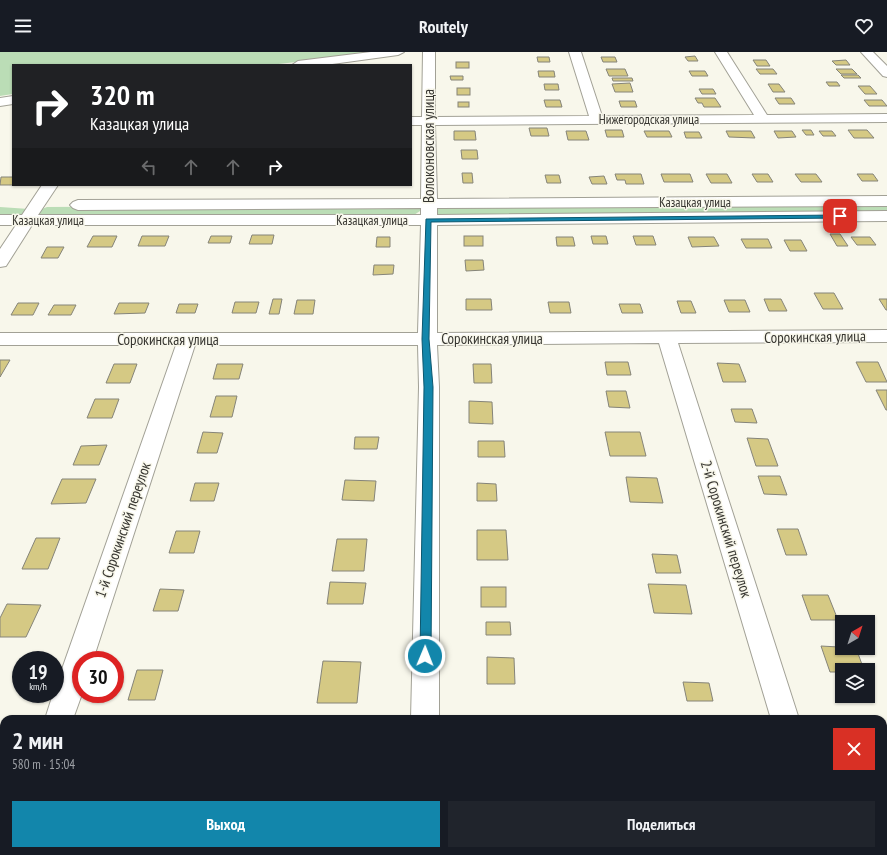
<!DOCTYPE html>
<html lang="ru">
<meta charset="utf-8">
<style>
:root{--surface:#171b24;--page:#20242c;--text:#f1f3f6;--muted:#9ea1a6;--accent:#1286ab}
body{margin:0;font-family:"PT Sans Narrow",sans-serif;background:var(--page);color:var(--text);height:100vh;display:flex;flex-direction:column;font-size:15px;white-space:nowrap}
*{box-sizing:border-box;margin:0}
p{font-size:13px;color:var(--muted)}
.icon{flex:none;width:22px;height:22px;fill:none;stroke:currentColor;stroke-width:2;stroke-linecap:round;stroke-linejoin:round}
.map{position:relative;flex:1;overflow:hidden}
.panel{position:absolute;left:0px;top:663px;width:887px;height:140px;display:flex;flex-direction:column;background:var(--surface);border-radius:12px 12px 0 0;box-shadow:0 1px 3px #0004}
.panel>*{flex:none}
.hud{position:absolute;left:12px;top:12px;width:400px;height:122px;border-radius:0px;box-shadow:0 1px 3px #0004;background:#202124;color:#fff;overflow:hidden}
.needle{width:26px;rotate:39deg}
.fabs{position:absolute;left:835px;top:563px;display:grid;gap:8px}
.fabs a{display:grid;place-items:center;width:40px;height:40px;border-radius:0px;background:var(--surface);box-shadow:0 1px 3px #0004;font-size:20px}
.speed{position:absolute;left:12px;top:599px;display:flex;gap:8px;font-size:20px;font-weight:700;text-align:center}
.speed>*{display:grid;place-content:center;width:52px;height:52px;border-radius:50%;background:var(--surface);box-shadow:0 1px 3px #0004;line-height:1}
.speed small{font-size:10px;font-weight:400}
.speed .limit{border:6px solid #d22;background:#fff;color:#111}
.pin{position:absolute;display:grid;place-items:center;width:34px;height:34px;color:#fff;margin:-17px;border-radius:8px;box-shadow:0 2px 6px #0006}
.me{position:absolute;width:44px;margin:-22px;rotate:1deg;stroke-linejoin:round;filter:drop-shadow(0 0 3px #0008)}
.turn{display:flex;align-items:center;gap:14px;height:84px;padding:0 12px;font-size:18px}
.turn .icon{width:52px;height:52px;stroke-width:2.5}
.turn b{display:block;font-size:28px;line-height:34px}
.lanes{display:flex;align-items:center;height:38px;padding:0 12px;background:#0003;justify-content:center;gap:20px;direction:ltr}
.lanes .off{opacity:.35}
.round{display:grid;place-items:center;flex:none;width:42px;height:42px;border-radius:0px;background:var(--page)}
.headline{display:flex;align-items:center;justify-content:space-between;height:68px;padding:0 12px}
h1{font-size:24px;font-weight:600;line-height:30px}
.cta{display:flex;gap:8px;margin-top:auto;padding:8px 12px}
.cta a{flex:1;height:46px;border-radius:0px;background:var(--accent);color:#fff;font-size:16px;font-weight:600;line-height:46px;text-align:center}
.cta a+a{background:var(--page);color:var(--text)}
header{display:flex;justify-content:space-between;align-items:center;height:52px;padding:0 12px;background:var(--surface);font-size:18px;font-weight:600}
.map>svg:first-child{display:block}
</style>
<header><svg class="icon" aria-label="menu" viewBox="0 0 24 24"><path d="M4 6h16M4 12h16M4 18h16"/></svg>Routely<svg class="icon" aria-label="heart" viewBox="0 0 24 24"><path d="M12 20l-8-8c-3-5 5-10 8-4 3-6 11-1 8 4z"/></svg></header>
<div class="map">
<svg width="887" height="803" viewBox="0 0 887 803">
<rect width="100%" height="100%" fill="#f8f7eb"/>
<g fill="#bbddb6">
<path d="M0 0H382L270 13H13V42L0 44Z"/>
<path d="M887 150V161L445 164 437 162 435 156Z"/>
<path d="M412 153 422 154 423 157 414 163 403 164 37 163 42 157 47 155Z"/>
<path d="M0 155 29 157 23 163 0 165Z"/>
</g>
<g fill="#d5c984" stroke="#858479">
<path d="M695 4 698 9H688L685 5Z"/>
<path d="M537 5H549L550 10H538Z"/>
<path d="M601 5H615L617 10H603Z"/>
<path d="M753 8H766L770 14H757Z"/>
<path d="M846 8 850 13H836L832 9Z"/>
<rect x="456" y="10" width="13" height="6"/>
<path d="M606 17H625L628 24H609Z"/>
<path d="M756 17H773L777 22H760Z"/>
<path d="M836 17H852L857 22H841Z"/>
<path d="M538 19H554L555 25H539Z"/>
<path d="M689 19H705L708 24H692Z"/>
<path d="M841 23H858L861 26H844Z"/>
<path d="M450 24H463V28H451Z"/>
<path d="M612 26H632L633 29H613Z"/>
<path d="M826 30H837L840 34H829Z"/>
<path d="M630 31 633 40H615L612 32Z"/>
<path d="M544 32H558L559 38H545Z"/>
<path d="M768 32H779L785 40H773Z"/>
<path d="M858 34H870L877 42H865Z"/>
<rect x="457" y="36" width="13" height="7"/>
<path d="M699 37H713L716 42H702Z"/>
<path d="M695 46H715L721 55H704L702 51H698Z"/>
<path d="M775 46H791L795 52H779Z"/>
<path d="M544 48H560L562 55H546Z"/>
<path d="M864 48H882L887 54H869Z"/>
<path d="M619 49H635L637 55H621Z"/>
<rect x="458" y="50" width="11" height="5"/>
<path d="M529 76H547L549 84H531Z"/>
<path d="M605 78H622L624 85H607Z"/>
<path d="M802 78H811L814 83H806Z"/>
<path d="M848 78H867L874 86H854Z"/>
<path d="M454 79H475L476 88H454Z"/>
<path d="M566 79H586L589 88H568Z"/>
<path d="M644 79H669L672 85H647Z"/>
<path d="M726 79H751L755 86 729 85Z"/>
<path d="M774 79H792L796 85 778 86Z"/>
<path d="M819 79H832L836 84H823Z"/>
<path d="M684 80H699L702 86H686Z"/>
<path d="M461 98H477L478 107H462Z"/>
<path d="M462 121H472L473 131H463Z"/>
<path d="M615 122H641L644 132H626L625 128H617Z"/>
<path d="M661 122H690L693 130H664Z"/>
<path d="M706 122H727L732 131H711Z"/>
<path d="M752 122H768L773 130H757Z"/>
<path d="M795 122H816L822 130H801Z"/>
<path d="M857 122H873L878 129H862Z"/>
<path d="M545 123H559L561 131H547Z"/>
<path d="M604 124 607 132H592L589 125Z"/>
<path d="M1 125H13V133H0Z"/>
<path d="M830 182H840L848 194H837Z"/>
<path d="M252 183H274L272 192H249Z"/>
<path d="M93 184H117L112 195H87Z"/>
<path d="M142 184H169L165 194H138Z"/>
<path d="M211 184H232L230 191H208Z"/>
<rect x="464" y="184" width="19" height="10"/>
<path d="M591 184H606L608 192H593Z"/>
<path d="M633 184H653L656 193H636Z"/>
<path d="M377 185H390V195H376Z"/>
<path d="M556 185H573L575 194H557Z"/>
<path d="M688 185H714L719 194 692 195Z"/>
<path d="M851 185H870L876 193H857Z"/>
<path d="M741 187H768L772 196H746Z"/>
<path d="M784 188H801L807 199H790Z"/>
<path d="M47 195H64L58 206H41Z"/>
<path d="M465 208H483L484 218 466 219Z"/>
<path d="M374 213H394L393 222 373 223Z"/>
<path d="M814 241H834L843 257H823Z"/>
<path d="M273 247H282L279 262H269Z"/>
<path d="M466 247H491L492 258H466Z"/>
<path d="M764 247H781L787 259H769Z"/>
<path d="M879 247H887V258H886Z"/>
<path d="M297 248H315L313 262H294Z"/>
<path d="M724 248H745L750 260H729Z"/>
<path d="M677 249H691L696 261H681Z"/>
<path d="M235 250H259L256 261H232Z"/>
<path d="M548 250H569L571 261H550Z"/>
<path d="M18 251H39L33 263H11Z"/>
<path d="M119 251H149L145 261 114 262Z"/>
<path d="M179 252H198L195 261H176Z"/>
<path d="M619 252H640L643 261H622Z"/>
<path d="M54 253H76L71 263H48Z"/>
<path d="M0 308H10L0 325Z"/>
<path d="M605 310H628L631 323H607Z"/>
<path d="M856 310H878L887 330H866Z"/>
<path d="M717 311 739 312 746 330H723Z"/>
<path d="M114 312H137L130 331H106Z"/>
<path d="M217 312H243L239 327H213Z"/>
<path d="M473 312H491L492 331H474Z"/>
<path d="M876 338H887V358H886Z"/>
<path d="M606 339H626L630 356 609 355Z"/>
<path d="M216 344H237L232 365H210Z"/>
<path d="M95 347H119L112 366H87Z"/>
<path d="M469 349 492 350 493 372 469 371Z"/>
<path d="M731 357H752L757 371 735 370Z"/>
<path d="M203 380 223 381 217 401H197Z"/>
<path d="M605 380H640L646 404H610Z"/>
<path d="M355 385H379L377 397H354Z"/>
<path d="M747 386 768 387 778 414H756Z"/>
<path d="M478 389H504L505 405H478Z"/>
<path d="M107 393 99 413H73L81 394Z"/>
<path d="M758 424H780L787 443 764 442Z"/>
<path d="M626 425 657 426 663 451 630 450Z"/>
<path d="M62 427H96L86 451 51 452Z"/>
<path d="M345 428 376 429 374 449 342 448Z"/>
<path d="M195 431H219L214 449H190Z"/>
<path d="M477 431 496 432 497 449H477Z"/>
<path d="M777 477H798L807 503H786Z"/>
<path d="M477 478H506L508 508H477Z"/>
<path d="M176 479H200L194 501H169Z"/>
<path d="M36 486H60L48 517H22Z"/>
<path d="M337 487H367L364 519H332Z"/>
<path d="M652 502 677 503 681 521H656Z"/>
<path d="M330 530 366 531 363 552H327Z"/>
<path d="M648 532 686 533 692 562 654 561Z"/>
<rect x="481" y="535" width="25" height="20"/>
<path d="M160 537 184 538 178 559H153Z"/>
<path d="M802 543H828L838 568H811Z"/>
<path d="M7 552 41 553 26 585H0V566Z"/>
<path d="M486 570H510L511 583H486Z"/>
<path d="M821 594 856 596 864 618H842V620H830Z"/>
<path d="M487 605 514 606 515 632H487Z"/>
<path d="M323 609 361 610 357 651H317Z"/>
<path d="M137 618H163L155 648H128Z"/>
<path d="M683 630 709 631 713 649H687Z"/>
<path d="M883 679 887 690V701H883Z"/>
<path d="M883 750 887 751V775L883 763Z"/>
<path d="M191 799H233L229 803H194Z"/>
<path d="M312 799H346V803H311Z"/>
<rect x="495" y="799" width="29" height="4"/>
<path d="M722 799H755L756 803H723Z"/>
</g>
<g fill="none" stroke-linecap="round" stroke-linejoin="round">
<defs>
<g id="minor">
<path d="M371 0H404L398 3 325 13H292L298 9Z"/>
<path d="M423 0H435V65L589 64 569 0H581L602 64 754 63 715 0H727L767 63 887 62V70L435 73 437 147 887 144V154L437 156V163L887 159V169L437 173V281L887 278V290L678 291 799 667H771L659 291 437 293 439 335V667H411L419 335 418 293H195L93 608H81L82 642 73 667H45L53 642H55V637L176 293H0V281H418L421 173H32L6 214 0 215V197L16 173H0V163H22L42 133H58L38 163H421V156L78 158 73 156 70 153 73 150 78 148 421 147 422 73H411V65H422Z"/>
<path d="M861 0H873L887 14V25L883 24Z"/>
<path d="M13 44V52L0 54V46Z"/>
<path d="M0 684 4 686V717L0 715Z"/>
<path d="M69 799H103L104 803H71Z"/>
<rect x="407" y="799" width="32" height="4"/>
<path d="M810 799H843L844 803H812Z"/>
</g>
</defs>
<use href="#minor" stroke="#a2a196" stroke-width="2"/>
<use href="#minor" fill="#fff" fill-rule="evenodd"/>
</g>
<path fill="#1286ab" stroke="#0c576f" d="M840 163H842V166L431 170 429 287 433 335 431 604 429 607H421L420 604 424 335 422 287 426 167Z"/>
<g text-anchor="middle" stroke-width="3" stroke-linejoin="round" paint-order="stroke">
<g font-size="13" fill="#363530" stroke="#f8f7eb">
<text x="649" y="72">Нижегородская улица</text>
<text x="695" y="155">Казацкая улица</text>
<text x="48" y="173">Казацкая улица</text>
<text x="372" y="173">Казацкая улица</text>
</g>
<g font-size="15" fill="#363530" stroke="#f8f7eb">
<text transform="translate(429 94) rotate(-90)" y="5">Волоконовская улица</text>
<text transform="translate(815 285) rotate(-1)" y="5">Сорокинская улица</text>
<text x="492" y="292">Сорокинская улица</text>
<text x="168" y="293">Сорокинская улица</text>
<text transform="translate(726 477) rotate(73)" y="5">2-й Сорокинский переулок</text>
<text transform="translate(123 478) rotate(-71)" y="5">1-й Сорокинский переулок</text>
</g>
</g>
</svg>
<div class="fabs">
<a><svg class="needle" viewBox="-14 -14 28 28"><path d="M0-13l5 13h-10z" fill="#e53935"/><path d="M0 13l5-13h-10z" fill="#9ea1a6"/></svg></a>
<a><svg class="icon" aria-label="layers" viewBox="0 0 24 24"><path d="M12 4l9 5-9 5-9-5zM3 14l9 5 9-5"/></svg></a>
</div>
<div class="speed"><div>19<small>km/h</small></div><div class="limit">30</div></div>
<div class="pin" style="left:840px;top:164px;background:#d93025"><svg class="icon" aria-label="arrive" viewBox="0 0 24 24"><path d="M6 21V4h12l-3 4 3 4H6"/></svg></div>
<svg class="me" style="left:425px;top:604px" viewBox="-20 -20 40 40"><circle r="17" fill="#1286ab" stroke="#fff" stroke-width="3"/><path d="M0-11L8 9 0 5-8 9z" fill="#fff"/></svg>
<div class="hud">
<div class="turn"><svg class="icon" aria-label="right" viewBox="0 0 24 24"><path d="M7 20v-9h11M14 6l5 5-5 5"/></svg><div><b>320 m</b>Казацкая улица</div></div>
<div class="lanes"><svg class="icon off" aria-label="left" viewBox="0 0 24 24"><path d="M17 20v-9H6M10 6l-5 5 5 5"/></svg><svg class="icon off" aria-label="ahead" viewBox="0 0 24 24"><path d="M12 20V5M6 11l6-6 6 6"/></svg><svg class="icon off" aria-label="ahead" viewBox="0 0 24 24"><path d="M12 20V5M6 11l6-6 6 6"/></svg><svg class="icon" aria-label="right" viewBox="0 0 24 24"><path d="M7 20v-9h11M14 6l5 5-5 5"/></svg></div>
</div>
<section class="panel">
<div class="headline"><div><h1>2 мин</h1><p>580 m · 15:04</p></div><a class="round" style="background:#d93025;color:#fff"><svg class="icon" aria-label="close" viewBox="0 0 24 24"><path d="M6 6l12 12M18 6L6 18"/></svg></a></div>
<div class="cta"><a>Выход</a><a>Поделиться</a></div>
</section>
</div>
